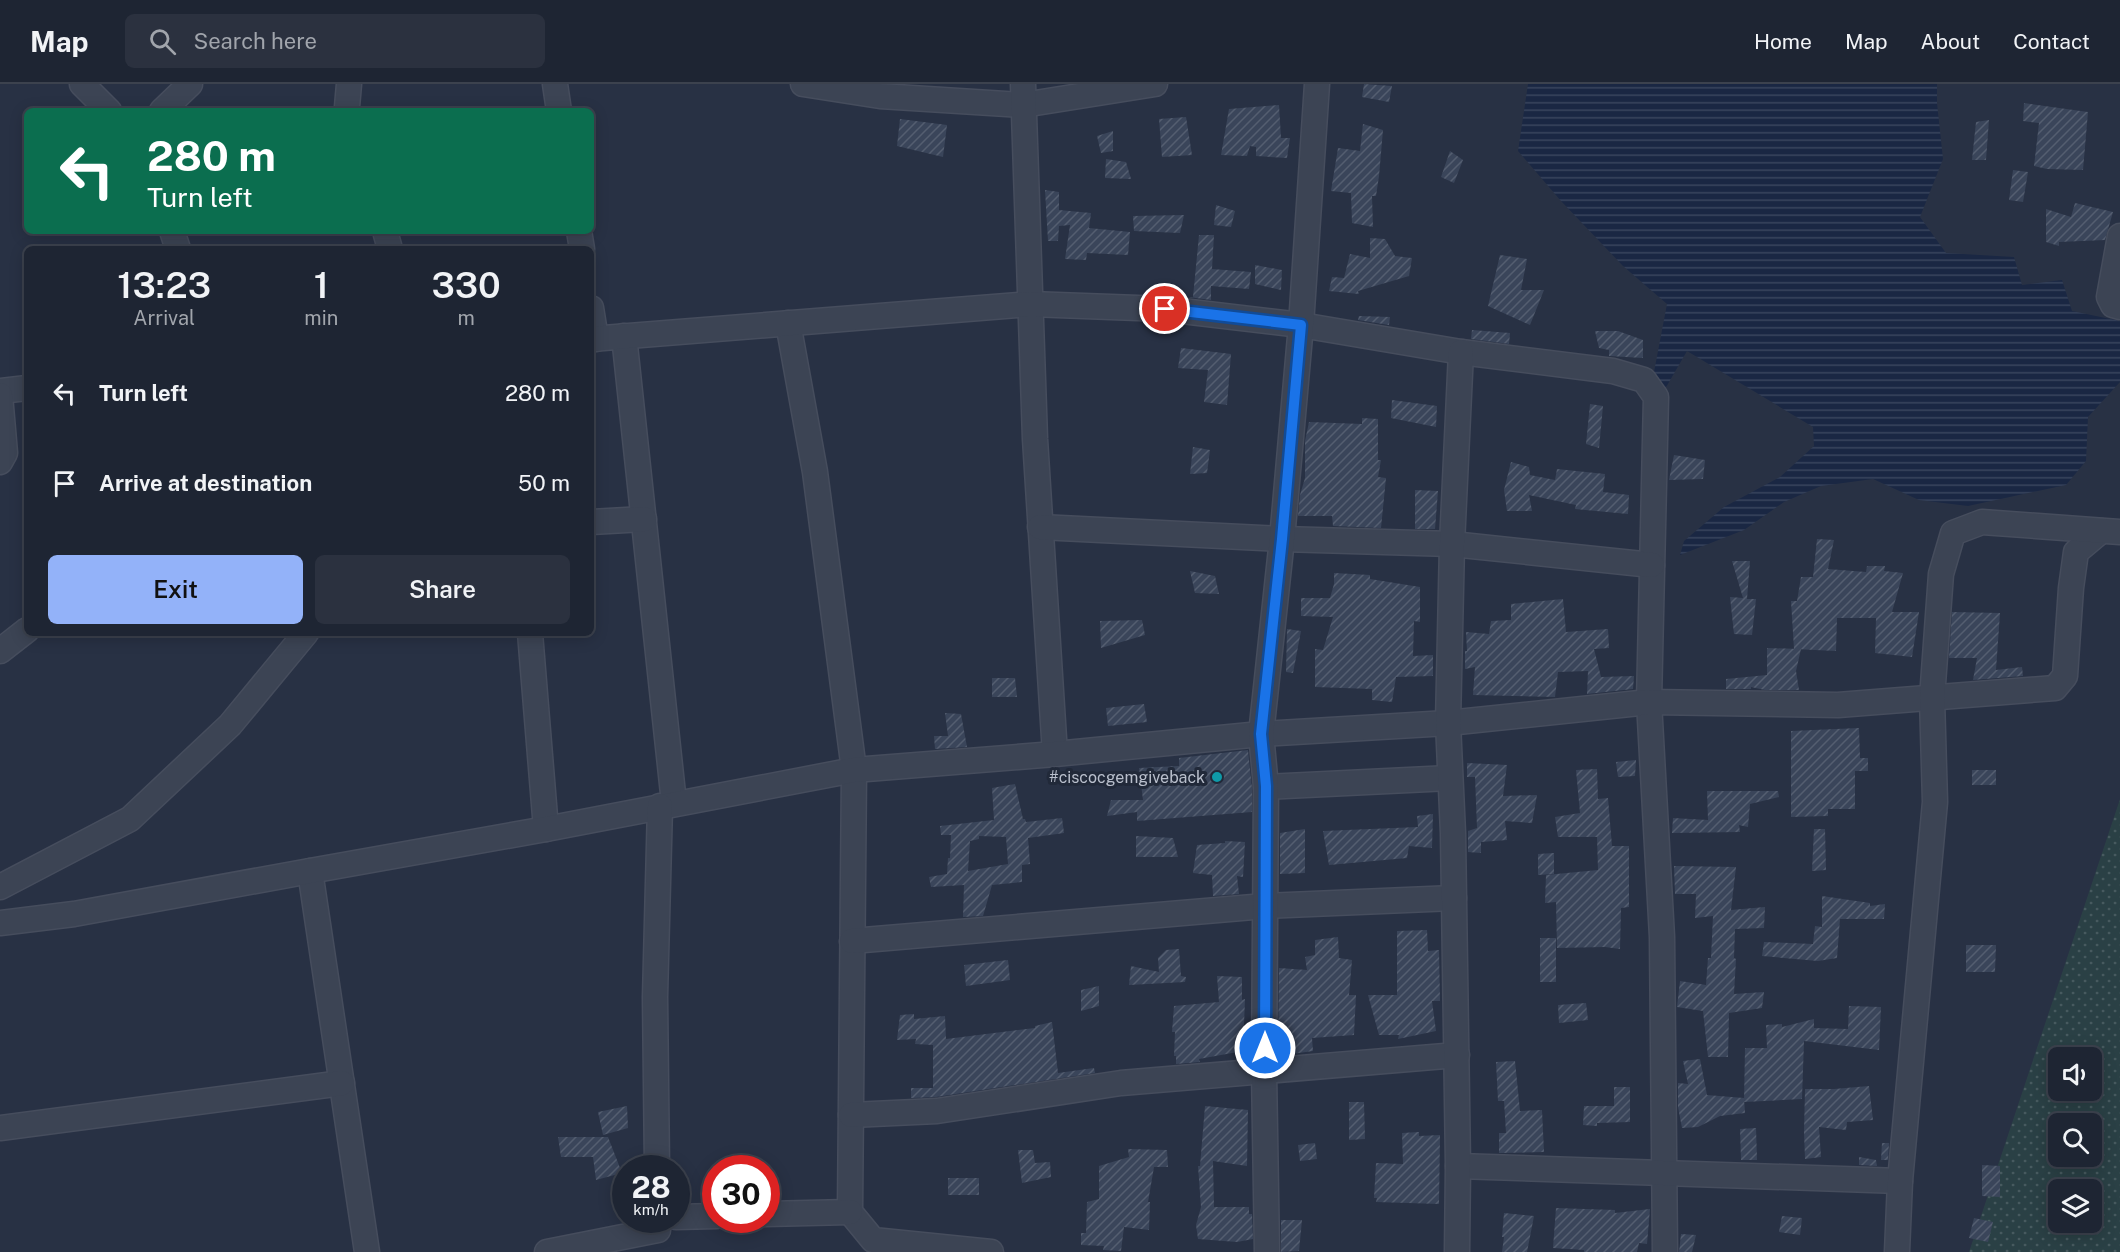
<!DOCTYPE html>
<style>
:root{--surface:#1e2533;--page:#2b313f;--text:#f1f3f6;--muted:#a1a5ac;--line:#3c424e;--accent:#93b2f9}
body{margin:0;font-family:"Public Sans",sans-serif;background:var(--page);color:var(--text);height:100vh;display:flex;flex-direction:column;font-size:22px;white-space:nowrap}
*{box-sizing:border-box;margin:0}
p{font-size:20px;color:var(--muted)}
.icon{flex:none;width:33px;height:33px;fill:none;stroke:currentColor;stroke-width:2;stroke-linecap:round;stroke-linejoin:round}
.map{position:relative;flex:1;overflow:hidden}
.details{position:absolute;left:24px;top:162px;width:570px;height:390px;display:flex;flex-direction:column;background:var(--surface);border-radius:9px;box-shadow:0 3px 15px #0003,0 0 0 2px var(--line)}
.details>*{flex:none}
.top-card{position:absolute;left:24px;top:24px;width:570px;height:126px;border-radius:9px;box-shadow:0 3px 15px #0003,0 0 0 2px var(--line);background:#0b6e4f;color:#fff;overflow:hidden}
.controls{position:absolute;left:2048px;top:963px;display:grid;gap:12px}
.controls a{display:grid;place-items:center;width:54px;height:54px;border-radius:9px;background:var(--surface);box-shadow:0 3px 15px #0003,0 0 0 2px var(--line);font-size:30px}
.speed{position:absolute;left:612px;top:1071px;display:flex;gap:12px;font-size:30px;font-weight:700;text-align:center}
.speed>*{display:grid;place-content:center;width:78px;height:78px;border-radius:50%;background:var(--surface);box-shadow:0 3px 15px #0003,0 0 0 2px var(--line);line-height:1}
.speed small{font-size:15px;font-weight:400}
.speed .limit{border:9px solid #d22;background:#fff;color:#111}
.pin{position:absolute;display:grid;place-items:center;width:51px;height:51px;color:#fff;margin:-26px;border:3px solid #fff;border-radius:50%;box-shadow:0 2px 6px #0007}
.me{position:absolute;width:66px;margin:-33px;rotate:0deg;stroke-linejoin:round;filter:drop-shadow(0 0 4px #0008)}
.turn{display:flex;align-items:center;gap:21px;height:126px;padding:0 24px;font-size:27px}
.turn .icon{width:78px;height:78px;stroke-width:2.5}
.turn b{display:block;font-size:42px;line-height:51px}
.eta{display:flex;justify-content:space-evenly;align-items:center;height:102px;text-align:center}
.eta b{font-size:36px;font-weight:600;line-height:42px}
.action{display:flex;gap:12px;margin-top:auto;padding:12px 24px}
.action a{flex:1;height:69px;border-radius:9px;background:var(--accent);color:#111;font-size:24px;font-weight:600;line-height:69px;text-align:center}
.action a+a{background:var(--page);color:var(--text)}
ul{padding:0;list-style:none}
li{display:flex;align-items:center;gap:18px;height:90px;padding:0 24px}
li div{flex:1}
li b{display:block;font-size:22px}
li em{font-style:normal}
header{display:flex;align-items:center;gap:36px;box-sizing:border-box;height:84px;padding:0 30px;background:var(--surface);border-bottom:2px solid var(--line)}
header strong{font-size:28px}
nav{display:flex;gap:33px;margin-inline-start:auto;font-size:21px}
.search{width:420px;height:54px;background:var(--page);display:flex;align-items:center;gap:15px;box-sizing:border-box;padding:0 21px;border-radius:9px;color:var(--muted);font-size:22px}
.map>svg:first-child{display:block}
</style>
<header>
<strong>Map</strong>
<div class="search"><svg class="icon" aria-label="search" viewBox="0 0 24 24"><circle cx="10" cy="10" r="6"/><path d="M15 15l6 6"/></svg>Search here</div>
<nav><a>Home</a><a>Map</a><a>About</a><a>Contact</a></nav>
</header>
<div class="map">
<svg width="2120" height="1168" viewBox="0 0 2120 1168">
<defs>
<pattern id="grass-dots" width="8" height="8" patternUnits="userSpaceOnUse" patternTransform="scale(1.5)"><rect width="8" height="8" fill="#2a4045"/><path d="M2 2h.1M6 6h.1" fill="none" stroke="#475a5f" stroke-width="1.8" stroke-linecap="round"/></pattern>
<pattern id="water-rules" width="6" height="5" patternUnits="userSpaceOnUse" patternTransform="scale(1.5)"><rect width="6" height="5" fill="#1a2743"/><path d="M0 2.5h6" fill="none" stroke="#39455d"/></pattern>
<pattern id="building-hatch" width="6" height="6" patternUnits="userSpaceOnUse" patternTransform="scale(1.5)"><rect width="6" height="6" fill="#3a455a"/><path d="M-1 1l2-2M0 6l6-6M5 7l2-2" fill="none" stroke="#545e70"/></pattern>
</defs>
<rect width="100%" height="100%" fill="#283144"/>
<path fill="url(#grass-dots)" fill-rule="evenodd" d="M2120 715V1168H1969ZM2058 974H2091V1006H2058ZM2058 1040H2091V1072H2058ZM2058 1106H2091V1138H2058Z"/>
<path fill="url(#water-rules)" d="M1528 0H1937V19L1943 75 1920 133 1946 169 2014 173 2022 201 2062 196 2072 227 2120 237V298L2088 333 2086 377 2066 401 1968 422 1919 416 1873 395 1821 402 1784 418 1744 446 1680 471 1684 457 1724 423 1780 393 1814 362 1813 343 1687 267 1665 305 1654 288 1667 220 1623 182 1561 117 1518 67Z"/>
<g fill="url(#building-hatch)" fill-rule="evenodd">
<path d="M1364 0 1392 2 1389 18 1362 13Z"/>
<path d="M2024 19 2088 28 2083 86 2047 85 2034 82 2039 39 2023 37Z"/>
<path d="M1279 21 1281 54H1290L1287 74 1256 72V63L1250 62 1247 72 1221 71 1229 25Z"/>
<path d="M1186 33 1192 71 1162 73 1159 35Z"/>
<path d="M900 35 947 41 943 73 897 62Z"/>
<path d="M1989 36 1986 76H1972L1976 38Z"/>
<path d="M1363 40 1383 46 1379 92 1376 112H1372L1373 143 1352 139 1351 109 1331 107 1338 64 1360 67Z"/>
<path d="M1113 47V67L1101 69 1097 52Z"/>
<path d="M1450 67 1463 76 1454 99 1441 93Z"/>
<path d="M1106 75 1126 78 1131 95 1105 94Z"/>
<path d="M2013 86 2028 88 2023 118 2009 116Z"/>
<path d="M1045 106 1059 108V126L1091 129 1089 144 1130 148 1128 171 1087 169 1086 176 1065 175 1070 141 1059 142 1058 157H1048Z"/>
<path d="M2075 119 2113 128 2105 156 2059 158V162L2046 158V125L2071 133Z"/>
<path d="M1216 121 1235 127 1231 143 1214 141Z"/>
<path d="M1184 131 1180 149 1134 147 1133 132Z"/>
<path d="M1199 151H1214L1212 185 1251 188 1249 205 1211 202V216L1188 213H1193Z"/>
<path d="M1370 154 1385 155 1395 172 1412 174 1409 192 1358 207 1359 210 1329 207 1332 193 1344 194 1350 170 1370 174Z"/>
<path d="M1500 171 1527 175 1521 206H1544L1530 241 1488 222Z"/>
<path d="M1255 181 1282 186 1281 206 1255 200Z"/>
<path d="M1359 232 1390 233 1389 241 1358 236Z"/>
<path d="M1472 246 1510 249 1509 260 1471 255Z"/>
<path d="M1595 247H1618L1643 256V274L1609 272V266L1599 264Z"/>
<path d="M1181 264 1231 270 1227 321 1204 318 1208 286 1178 284Z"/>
<path d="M1392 316 1437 322 1436 343 1391 334Z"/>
<path d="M1590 320 1603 322 1599 364 1586 360Z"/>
<path d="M1362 334 1378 335V376H1381L1378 393 1386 394 1381 444 1333 442 1332 432H1298L1300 411 1305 394V357L1309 338 1362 340Z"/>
<path d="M1193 363 1210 366 1207 389 1190 390Z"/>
<path d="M1674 371 1705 376 1703 395 1669 396Z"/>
<path d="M1511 378 1529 383 1530 391 1555 396 1557 385 1605 390 1603 408 1629 411 1628 430 1575 425 1576 421 1529 411 1532 427H1507L1504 406Z"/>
<path d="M1415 406 1438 407 1435 445H1415Z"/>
<path d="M1817 455 1834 456 1828 485 1866 488 1867 482H1885L1884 487 1903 489 1892 528H1919L1912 573 1875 569 1876 534H1837L1836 567 1794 565 1791 517H1797L1801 493H1813Z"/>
<path d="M1732 477H1750L1747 515H1756L1752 551 1734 550 1730 513 1743 514Z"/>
<path d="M1190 487 1215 492 1219 510 1195 509Z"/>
<path d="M1334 489 1370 491V495L1420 503V538L1414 537 1413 572 1433 571V592L1396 593 1392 618 1372 616V605L1315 603V565L1323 566 1333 533 1301 532V514H1330L1334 500Z"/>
<path d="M1563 515 1566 548 1608 545 1609 564 1594 565 1601 593 1634 592 1633 605 1587 610 1588 587 1558 588 1555 613 1473 611 1475 583 1465 585V567H1467L1466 548 1489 550 1491 537 1511 536V520Z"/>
<path d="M1952 528 2000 529 1996 586 2022 583 2023 592 1973 596 1977 574H1949Z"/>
<path d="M1142 536 1145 551 1101 564 1100 537Z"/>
<path d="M1287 545 1301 547 1293 589 1286 588Z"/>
<path d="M1767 564 1801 565 1796 587 1799 606H1765L1751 603V605H1726V595L1767 591Z"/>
<path d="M992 594H1015L1017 613H992Z"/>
<path d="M1144 620 1147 638 1108 642 1106 624Z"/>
<path d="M945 629 961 630 967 663 935 665 934 652H948Z"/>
<path d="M1859 644 1860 674H1868V687H1855V725H1828V732L1791 733V647Z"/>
<path d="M1248 666 1252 704V728L1137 737V728L1107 732 1111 716H1143L1139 684 1179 682V674Z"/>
<path d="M1636 676 1635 692 1618 693 1616 678Z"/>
<path d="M1467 679 1507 681 1503 712 1537 711 1532 739 1505 737 1507 756 1481 758V769L1468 768V747L1477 744 1475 693H1467Z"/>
<path d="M1597 685 1598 715 1608 714 1612 762H1629V823L1621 824 1620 865 1605 863 1557 864 1556 818 1545 819 1546 791 1598 786 1597 753H1558L1555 733 1580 729 1576 686Z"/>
<rect x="1972" y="686" width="24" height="15"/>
<path d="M1015 700 1023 735H1025L1026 738 1062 734 1064 749 1028 754 1030 780 1022 781V798L992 801 983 832 963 833 964 801 931 803 929 793 947 790 948 774H950L951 751H941L940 742 994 736 992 704ZM979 752 1006 753 1008 780 968 787 970 757 979 755Z"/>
<path d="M1707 707H1778L1779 713 1750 720 1748 743 1739 741 1740 748 1672 749 1673 734 1708 736Z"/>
<path d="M1433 730 1432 764 1409 762 1407 774 1329 781 1323 747 1418 743 1417 732Z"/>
<path d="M1305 745V789L1280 790V749Z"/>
<path d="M1814 745H1825L1826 786 1812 787Z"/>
<path d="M1136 752 1173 754 1178 773H1136Z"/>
<path d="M1225 757 1245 758 1243 793 1237 792 1239 810 1213 812 1212 791 1193 789 1197 761 1225 759Z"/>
<path d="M1554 769V790L1538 791V770Z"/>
<path d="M1674 782 1736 783 1731 826 1765 823 1764 844 1735 845 1734 874 1736 875 1734 910 1764 908 1762 924 1729 929 1728 973H1708L1703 927 1677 923 1680 897 1706 901 1708 874H1711L1713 832 1695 834 1696 810H1675Z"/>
<path d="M1822 812 1870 819V822L1885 820 1884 835H1840L1837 874 1818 877 1762 872 1764 858 1813 860 1815 842 1822 843Z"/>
<path d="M1427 846 1428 867 1439 866 1440 917H1432L1436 947 1398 955 1399 951H1379L1368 911H1397V847Z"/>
<path d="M1338 853 1339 874 1352 876 1349 911H1356L1354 951 1312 954 1313 967 1278 972 1279 884 1307 886 1305 873 1315 871V856Z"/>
<rect x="1540" y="854" width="16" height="44"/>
<path d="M1966 861H1996L1995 888H1966Z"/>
<path d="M1179 865 1181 892 1186 893 1185 898 1129 901 1131 882 1159 888 1158 874 1166 866Z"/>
<path d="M1008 876 1010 896 966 902 964 881Z"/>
<path d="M1217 892 1242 893V916L1245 915 1243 967 1199 975 1200 978 1176 980V972H1174L1175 948H1172L1174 922 1219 918Z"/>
<path d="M1099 902V922L1081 927V906Z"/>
<path d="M1586 919 1588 936 1559 939 1558 921Z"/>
<path d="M1849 922 1881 923 1879 966 1804 957 1802 1015 1744 1018 1745 964H1767L1766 941 1782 940V943L1814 935V944L1848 945Z"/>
<path d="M914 930V935L945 932 946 955 1035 944V942L1052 938 1058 989 1094 984 1095 989 936 1013 911 1014V1004H933V961L915 960 916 955 897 956 900 931Z"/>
<path d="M1700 975 1707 1011 1744 1014 1745 1029 1720 1032 1698 1043 1682 1044 1678 1023V999L1688 1000 1683 977Z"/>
<path d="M1515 977 1520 1027 1542 1026 1544 1068 1499 1069V1049H1506L1504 1017H1498L1496 978Z"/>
<path d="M1869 1002 1873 1036 1847 1038 1846 1046 1819 1043 1821 1073 1805 1075 1804 1048 1805 1005H1834Z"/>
<path d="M1614 1003H1630V1038L1597 1039V1042L1583 1041 1584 1022H1614Z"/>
<path d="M1349 1018H1364L1365 1055 1349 1056Z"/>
<path d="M627 1022 628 1044 603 1051 598 1028Z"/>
<path d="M1205 1022 1248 1026 1247 1082 1213 1077 1214 1123H1249V1130H1252L1253 1155 1237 1158 1198 1155 1196 1141 1201 1123 1198 1082H1200Z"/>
<path d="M1756 1044 1757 1076H1741L1740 1045Z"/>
<path d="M1419 1048V1052L1440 1051 1439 1120 1376 1118 1377 1114H1374L1376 1079 1403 1080 1402 1049Z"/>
<path d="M558 1053H608L622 1089 596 1096 593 1073H561Z"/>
<path d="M1315 1059 1317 1075 1300 1077 1298 1061Z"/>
<path d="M1882 1059H1889L1888 1076H1881Z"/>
<path d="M1128 1065 1167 1066 1168 1083H1154L1148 1118H1150L1149 1146 1124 1143 1121 1167 1103 1166 1104 1162 1081 1161V1149H1086L1087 1118 1099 1115V1082L1129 1073Z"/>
<path d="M1018 1066H1033L1035 1079 1050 1078 1051 1093 1022 1099Z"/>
<path d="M1859 1073 1876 1076 1877 1082 1859 1081Z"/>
<path d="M1982 1081 2000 1082V1113L1982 1112Z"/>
<rect x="948" y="1094" width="31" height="17"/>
<path d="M1556 1124 1615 1126V1129L1650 1125 1647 1160 1639 1159 1637 1168H1584V1166L1553 1164Z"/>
<path d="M1504 1129 1534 1132 1527 1168H1502L1504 1153H1502Z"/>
<path d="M1782 1132 1802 1134 1800 1151 1779 1148Z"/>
<path d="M1974 1134 1993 1138 1988 1158 1969 1154Z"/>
<path d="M1281 1136H1302L1299 1167 1281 1168Z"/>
<path d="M1681 1150 1696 1151 1692 1168H1679Z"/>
</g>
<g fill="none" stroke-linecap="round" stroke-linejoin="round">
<defs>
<g id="minor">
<path d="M82 0 109 27"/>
<path d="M555 0 559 27"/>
<path d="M803 0 880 12 1023 21 1155 0"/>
<path d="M1023 0 1035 355 1055 670"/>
<path d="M162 27 190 0"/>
<path d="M348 27 347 23 349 0"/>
<path d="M172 147 178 165"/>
<path d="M385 147 390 165"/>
<path d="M579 147 582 165"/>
<path d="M2120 152 2109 213 2113 221 2120 223"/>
<path d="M591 224 596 255"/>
<path d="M788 239 815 388 854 686 850 1128 873 1156 991 1168"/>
<path d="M624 252 674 719"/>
<path d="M591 255 1030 220 1165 225 1301 241 1461 268 1613 287 1644 296 1656 313 1649 618 1662 853 1665 1168"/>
<path d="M0 307 27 304"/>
<path d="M0 311 5 369 0 378"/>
<path d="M591 438 644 435"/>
<path d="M1040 443 1282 455 1452 460 1652 481"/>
<path d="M530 549 546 745"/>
<path d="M0 567 27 546"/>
<path d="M1266 703 1450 694"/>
<path d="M310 787 367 1168"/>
<path d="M0 803 130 735 230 641 306 549"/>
<path d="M0 839 74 830 310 787 546 745 854 686 1055 670 1261 650 1448 639 1649 618 1838 621 2055 604 2065 592 2071 504 2076 468 2101 447"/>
<path d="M852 857 1265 822 1454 814"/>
<path d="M851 1031 937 1027 1121 999 1457 971"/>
<path d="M0 1044 342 999"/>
<path d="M1458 1082 1900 1097"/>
<path d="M657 1084 655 913 660 722"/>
<path d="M766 1130 850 1128"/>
<path d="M676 1133 716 1132"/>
<path d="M547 1168 658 1146"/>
<path d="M1267 1168 1264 987 1266 703 1261 650 1282 455 1301 241 1317 0"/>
<path d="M1457 1168 1458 1082 1453 749 1448 639 1452 460 1461 268"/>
<path d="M1897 1168 1900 1097 1935 718 1932 614 1941 490 1953 449 1982 438 2120 448"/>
</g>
</defs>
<use href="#minor" stroke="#464d5d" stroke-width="27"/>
<use href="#minor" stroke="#3c4454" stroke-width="24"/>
</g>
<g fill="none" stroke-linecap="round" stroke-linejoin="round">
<defs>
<path id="route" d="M1165 225 1301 241 1282 455 1261 650 1266 702 1265 964"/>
</defs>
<use href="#route" stroke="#114b97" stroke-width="15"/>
<use href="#route" stroke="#1a73e8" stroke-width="10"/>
</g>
<circle fill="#0f9aa8" stroke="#212939" stroke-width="2" cx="1217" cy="693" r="6"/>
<g text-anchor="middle" stroke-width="6" stroke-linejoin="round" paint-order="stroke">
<g font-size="16" fill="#bac0cd" stroke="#212939" text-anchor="end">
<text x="1205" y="699">#ciscocgemgiveback</text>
</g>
</g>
</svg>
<div class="controls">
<a><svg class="icon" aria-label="sound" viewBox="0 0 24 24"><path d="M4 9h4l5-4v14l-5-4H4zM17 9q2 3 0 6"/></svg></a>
<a><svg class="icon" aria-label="search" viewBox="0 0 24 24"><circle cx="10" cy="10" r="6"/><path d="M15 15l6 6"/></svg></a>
<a><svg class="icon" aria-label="layers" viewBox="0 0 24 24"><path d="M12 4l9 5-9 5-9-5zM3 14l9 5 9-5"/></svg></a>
</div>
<div class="speed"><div>28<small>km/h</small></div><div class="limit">30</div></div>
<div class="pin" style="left:1165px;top:225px;background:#d93025"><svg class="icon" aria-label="arrive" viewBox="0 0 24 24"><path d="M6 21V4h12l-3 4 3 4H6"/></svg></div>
<svg class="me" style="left:1265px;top:964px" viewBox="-20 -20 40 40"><circle r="17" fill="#1a73e8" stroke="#fff" stroke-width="3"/><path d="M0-11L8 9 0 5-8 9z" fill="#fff"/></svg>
<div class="top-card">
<div class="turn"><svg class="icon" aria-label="left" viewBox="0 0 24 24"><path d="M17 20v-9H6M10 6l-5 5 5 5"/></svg><div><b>280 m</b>Turn left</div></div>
</div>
<section class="details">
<div class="eta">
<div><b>13:23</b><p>Arrival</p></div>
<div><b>1</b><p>min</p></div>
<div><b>330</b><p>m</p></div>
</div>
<ul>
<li><svg class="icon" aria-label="left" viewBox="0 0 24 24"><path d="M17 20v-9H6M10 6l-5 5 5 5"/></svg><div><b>Turn left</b></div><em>280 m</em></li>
<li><svg class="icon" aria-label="arrive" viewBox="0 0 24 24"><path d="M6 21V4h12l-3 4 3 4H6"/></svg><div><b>Arrive at destination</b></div><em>50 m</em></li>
</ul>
<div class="action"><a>Exit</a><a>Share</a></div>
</section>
</div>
